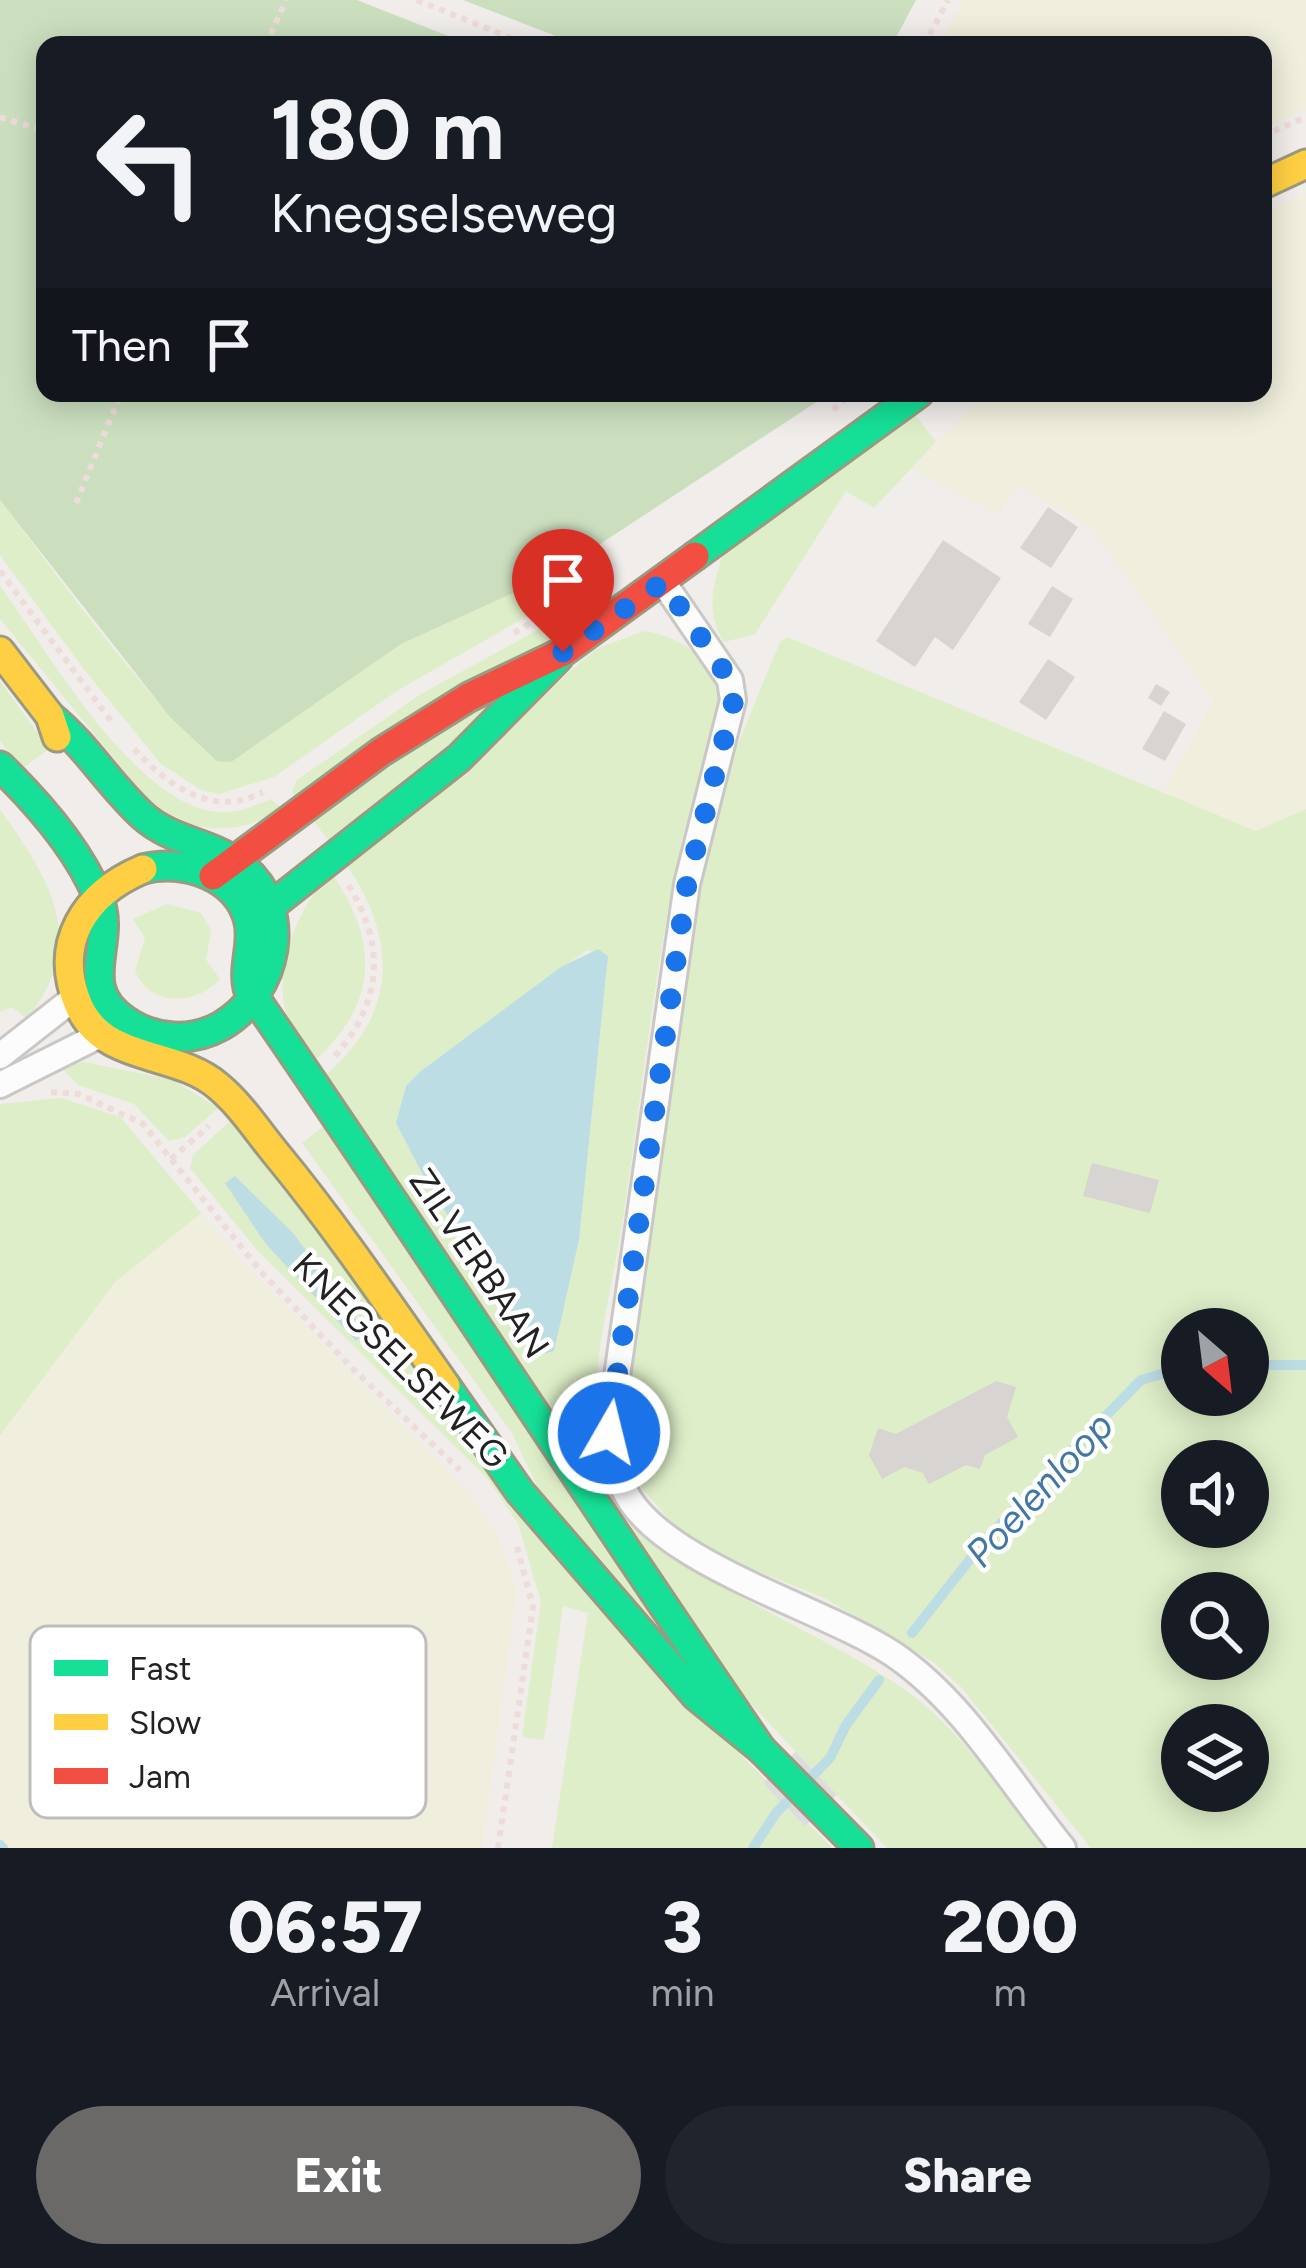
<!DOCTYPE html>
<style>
:root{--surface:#171b24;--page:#20242c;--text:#f1f3f6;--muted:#9ea1a6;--accent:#6a6968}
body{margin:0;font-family:Figtree,sans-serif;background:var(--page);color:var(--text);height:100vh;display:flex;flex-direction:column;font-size:45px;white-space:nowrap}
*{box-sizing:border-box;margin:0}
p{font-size:39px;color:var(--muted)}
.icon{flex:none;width:66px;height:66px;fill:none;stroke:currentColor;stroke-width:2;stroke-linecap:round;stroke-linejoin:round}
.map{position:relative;height:1848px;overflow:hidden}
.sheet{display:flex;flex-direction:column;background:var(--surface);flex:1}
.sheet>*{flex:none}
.hud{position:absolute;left:36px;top:36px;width:1236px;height:366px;border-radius:24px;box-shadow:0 6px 30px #0003;background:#171b24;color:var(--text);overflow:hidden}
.needle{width:78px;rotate:152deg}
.controls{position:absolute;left:1161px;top:1308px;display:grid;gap:24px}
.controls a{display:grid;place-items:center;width:108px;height:108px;border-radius:50%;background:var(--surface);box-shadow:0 6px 30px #0003;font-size:60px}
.pin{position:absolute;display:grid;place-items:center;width:102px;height:102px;color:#fff;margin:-123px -51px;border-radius:50% 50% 50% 0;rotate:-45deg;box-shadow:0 0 12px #0007}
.pin .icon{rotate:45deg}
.me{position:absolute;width:132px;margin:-66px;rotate:8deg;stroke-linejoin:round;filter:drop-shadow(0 0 9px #0008)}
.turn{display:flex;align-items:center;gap:42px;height:252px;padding:0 36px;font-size:54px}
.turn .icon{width:156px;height:156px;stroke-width:2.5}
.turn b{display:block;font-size:84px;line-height:102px}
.then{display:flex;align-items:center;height:114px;padding:0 36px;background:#0003;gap:24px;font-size:45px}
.eta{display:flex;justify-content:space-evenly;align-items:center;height:204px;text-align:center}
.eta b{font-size:72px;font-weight:800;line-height:84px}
.action{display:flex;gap:24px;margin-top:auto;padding:24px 36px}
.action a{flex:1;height:138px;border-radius:72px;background:var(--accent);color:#fff;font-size:48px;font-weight:800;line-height:138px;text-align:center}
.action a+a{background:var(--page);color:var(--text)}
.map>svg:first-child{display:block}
</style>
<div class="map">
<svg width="1306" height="1848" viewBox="0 0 1306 1848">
<rect width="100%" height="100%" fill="#f0edea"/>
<g fill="#f0efdd">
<path d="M964 0H1306V109L1263 129V45H939Z"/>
<path d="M1306 193V809L1257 831 1161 796 1213 701 1092 527 1018 486 999 515 912 469 985 393H1263V213Z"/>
<path d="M201 1213 240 1259 465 1489 497 1534 517 1590 482 1848H0V1435L115 1282Z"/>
</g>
<g fill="#deeec8" fill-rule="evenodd">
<path d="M914 413 936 442 874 508 846 491 755 634 724 642C706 612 712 589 722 557Z"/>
<path d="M0 500C36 546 186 758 230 762L401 644 553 575 568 593 398 690 274 777 219 794 201 790 161 764 86 672 0 555Z"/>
<path d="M0 586C47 650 133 803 217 812 236 814 254 806 271 799L283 809C235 836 202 834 154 807L0 619Z"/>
<path d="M580 607 588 617 297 799 292 792 297 780 421 694Z"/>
<path d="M644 631C676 636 711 655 718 690 727 736 692 795 682 840 655 964 642 1092 623 1218 613 1284 592 1358 596 1425 606 1570 826 1622 923 1704 971 1745 1008 1799 1048 1848H887L734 1686 323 1077C400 1014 398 937 343 860L598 648ZM587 950 608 956 579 1240 554 1350 526 1340 429 1187 396 1123 406 1086 421 1071Z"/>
<path d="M787 637 1256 831 1306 809V1848H1091L961 1687 933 1662 826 1599 689 1543 642 1488 618 1414 709 833 729 766 780 642ZM1182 1329H1248V1395H1182ZM1182 1461H1248V1527H1182ZM1182 1593H1248V1659H1182ZM1182 1725H1248V1791H1182Z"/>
<path d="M0 681 49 749 21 769 0 740Z"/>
<path d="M487 705 489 711 330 843 311 817 382 764Z"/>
<path d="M0 809C49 880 90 938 27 1019L12 1007 0 1012Z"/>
<path d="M330 871C380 942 379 1004 312 1063 304 1047 291 1029 286 1012 272 963 301 907 330 871Z"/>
<path d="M167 904 201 913 211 930 206 960 220 979C195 1006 151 1007 135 971L145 938 133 919Z"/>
<path d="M84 1062 173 1080 218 1108 185 1137 169 1141 134 1104 78 1085 62 1068Z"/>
<path d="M61 1098 120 1117 201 1213 115 1282 0 1435V1104Z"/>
<path d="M230 1121 691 1704 832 1848H552L588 1613 563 1606 544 1740 522 1737 541 1602 518 1523 487 1478 257 1250 190 1168 193 1155Z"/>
<path d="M327 1124 717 1695 545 1503 512 1433 302 1143Z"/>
</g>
<g fill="#cbdfbf">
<path d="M0 0H357L471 45H45V393H830L553 575 401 644 231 762 217 761 170 717 0 500Z"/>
<path d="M463 0H916L892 45H579Z"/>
</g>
<g fill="#bddde4">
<path d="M598 949 608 956 579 1240 554 1351 539 1355 429 1187 396 1123 406 1086 421 1071 561 967Z"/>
<path d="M235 1176 294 1234 366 1333 356 1341 265 1243 225 1183Z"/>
</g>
<path fill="#dedddd" d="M796 1752 837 1795 805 1826 763 1783Z"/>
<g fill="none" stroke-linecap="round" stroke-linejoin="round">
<g stroke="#bddde4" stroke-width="10">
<path d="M1248 1365H1306"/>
<path d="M912 1633 986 1539 1141 1380 1182 1368"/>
<path d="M0 1845 3 1848"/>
<path d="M753 1848 776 1813 830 1758 846 1725 879 1680"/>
</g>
</g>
<g fill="#d7d4d1">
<path d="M1048 507 1078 527 1051 568 1020 548Z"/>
<path d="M943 540 1001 578 953 650 935 637 915 667 876 641Z"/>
<path d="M1052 586 1073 599 1050 637 1028 624Z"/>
<path d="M1048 659 1075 677 1046 720 1019 702Z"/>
<path d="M1156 684 1170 692 1161 706 1148 698Z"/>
<path d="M1164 711 1186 724 1165 761 1142 749Z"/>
<path d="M1092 1163 1159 1180 1150 1213 1083 1196Z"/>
<path d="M996 1381 1016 1387 1007 1417 1018 1437 985 1455 980 1469 966 1465 929 1484 923 1473 904 1467 882 1479 869 1455 878 1428 896 1434Z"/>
</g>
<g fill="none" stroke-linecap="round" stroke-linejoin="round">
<defs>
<g id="street">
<path d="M663 582 730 680 733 700 687 884 609 1433C613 1451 616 1471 623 1487 654 1562 824 1608 893 1654 963 1701 1010 1783 1063 1848"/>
<path d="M0 1056 74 998"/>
<path d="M0 1085 100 1035"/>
</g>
<g id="fast">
<path d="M695 556 919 393"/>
<path d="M0 766C37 802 78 848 98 897 118 942 73 986 126 1021 154 1040 191 1043 221 1026 278 993 296 908 240 865 210 842 172 842 143 816 109 785 86 745 50 716"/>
<path d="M143 869C184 858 239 877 249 922 254 944 243 966 248 988 422 1240 588 1497 761 1749"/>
<path d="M271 906 459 758 558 658"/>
<path d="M446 1386 520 1492 696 1696 761 1749 859 1848"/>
</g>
<g id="slow">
<path d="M1263 184 1306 164"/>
<path d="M0 651 50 716 57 737"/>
<path d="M143 869C84 894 52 944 79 1006 104 1063 176 1050 218 1086 242 1106 258 1132 278 1156 338 1229 391 1308 446 1386"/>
</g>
<path id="jam" d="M213 876 381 752 469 697 563 652 695 556"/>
</defs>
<use href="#street" stroke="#c9c8c6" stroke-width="30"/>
<use href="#fast" stroke="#9a9a80" stroke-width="33"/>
<use href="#slow" stroke="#9a9a80" stroke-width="33"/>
<use href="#jam" stroke="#9a9a80" stroke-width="33"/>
<g stroke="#eddcda" stroke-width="6" stroke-dasharray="6 6" stroke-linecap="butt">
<path d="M417 0 528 45"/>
<path d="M266 45 286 0"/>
<path d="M924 45 948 0"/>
<path d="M0 117 45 131"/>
<path d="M1263 136 1306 117"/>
<path d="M833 410 851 393"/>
<path d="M76 503 121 393"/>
<path d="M0 571 114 725"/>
<path d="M514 633 590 586"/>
<path d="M134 749C168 785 212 819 263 792"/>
<path d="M335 1056C383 1001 386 944 347 883"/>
<path d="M51 1092 79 1094 143 1124 263 1274 352 1368 460 1470"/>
<path d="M171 1159 209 1126"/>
<path d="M498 1848 533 1607 517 1547"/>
</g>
<use href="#street" stroke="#fdfcfc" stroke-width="24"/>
<use href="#fast" stroke="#16e098" stroke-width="27"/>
<use href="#slow" stroke="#ffcf43" stroke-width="27"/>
<use href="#jam" stroke="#f24e42" stroke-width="27"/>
</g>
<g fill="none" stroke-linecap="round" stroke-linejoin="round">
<path stroke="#1a73e8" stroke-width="21" stroke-dasharray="0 37.8" d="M563 652 663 582 730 680 734 700 687 884 609 1433"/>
</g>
<g text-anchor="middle" stroke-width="9" stroke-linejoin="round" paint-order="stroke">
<g font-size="36" fill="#222" stroke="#fff">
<text transform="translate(480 1263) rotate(56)" y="13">ZILVERBAAN</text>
<text transform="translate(401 1360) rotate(45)" y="13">KNEGSELSEWEG</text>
</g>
<g font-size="39" font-style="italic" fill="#4278a7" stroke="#fff">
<text transform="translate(1039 1489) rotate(-47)" y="14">Poelenloop</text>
</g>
</g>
<rect x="30" y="1626" width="396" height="192" rx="18" fill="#fff" stroke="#bdbdbd" stroke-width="3"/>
<rect x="54" y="1660" width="54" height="16" fill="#16e098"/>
<rect x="54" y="1714" width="54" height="16" fill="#ffcf43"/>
<rect x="54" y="1768" width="54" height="16" fill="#f24e42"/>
<g font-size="33" fill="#222">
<text x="129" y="1680">Fast</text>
<text x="129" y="1734">Slow</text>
<text x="129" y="1788">Jam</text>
</g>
</svg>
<div class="controls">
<a><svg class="needle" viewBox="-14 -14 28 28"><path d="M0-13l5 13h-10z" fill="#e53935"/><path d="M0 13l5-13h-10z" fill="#9ea1a6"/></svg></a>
<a><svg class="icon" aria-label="sound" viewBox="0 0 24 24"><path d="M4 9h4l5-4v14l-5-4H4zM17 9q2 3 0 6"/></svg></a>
<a><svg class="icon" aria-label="search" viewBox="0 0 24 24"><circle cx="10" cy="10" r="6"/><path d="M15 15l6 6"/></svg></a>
<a><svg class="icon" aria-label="layers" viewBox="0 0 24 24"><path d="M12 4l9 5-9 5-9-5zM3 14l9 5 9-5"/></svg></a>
</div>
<div class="pin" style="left:563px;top:652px;background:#d93025"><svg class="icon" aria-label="arrive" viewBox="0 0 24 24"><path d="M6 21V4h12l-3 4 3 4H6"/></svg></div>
<svg class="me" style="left:609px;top:1433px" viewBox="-20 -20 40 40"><circle r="17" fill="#1a73e8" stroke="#fff" stroke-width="3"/><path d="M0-11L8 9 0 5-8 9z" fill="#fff"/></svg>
<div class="hud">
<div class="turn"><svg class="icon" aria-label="left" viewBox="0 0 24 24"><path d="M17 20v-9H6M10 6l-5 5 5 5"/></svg><div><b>180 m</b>Knegselseweg</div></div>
<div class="then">Then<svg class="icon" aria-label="arrive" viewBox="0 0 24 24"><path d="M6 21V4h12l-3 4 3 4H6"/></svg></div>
</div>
</div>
<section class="sheet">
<div class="eta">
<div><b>06:57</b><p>Arrival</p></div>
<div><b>3</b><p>min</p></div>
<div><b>200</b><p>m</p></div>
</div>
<div class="action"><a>Exit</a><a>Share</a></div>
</section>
